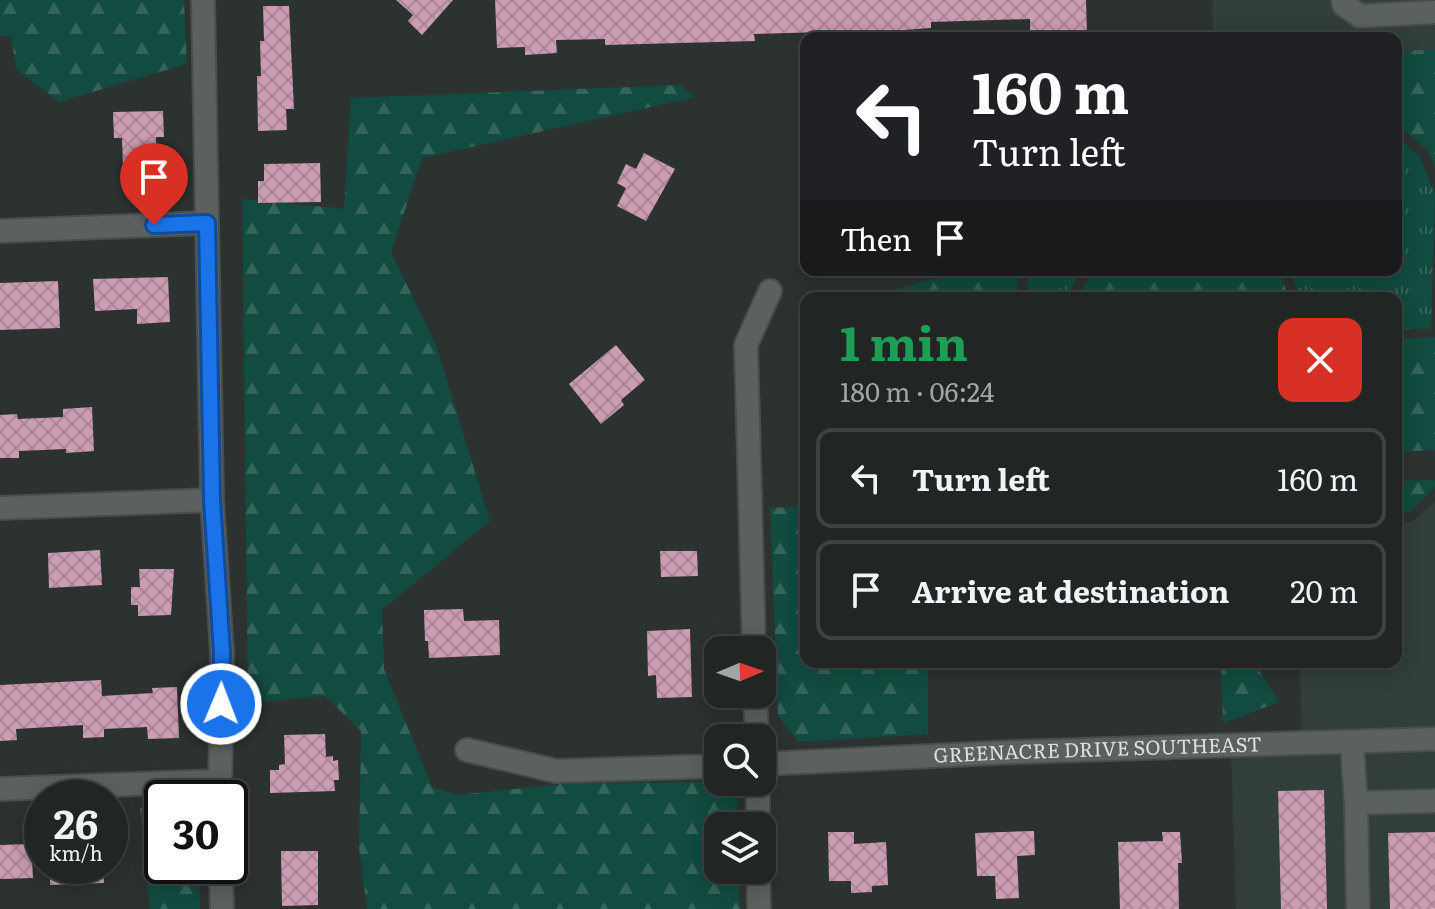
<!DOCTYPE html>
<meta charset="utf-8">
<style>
:root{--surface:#212624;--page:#2d3231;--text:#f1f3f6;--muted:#a2a5a6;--line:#3e4341}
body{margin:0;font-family:Literata,serif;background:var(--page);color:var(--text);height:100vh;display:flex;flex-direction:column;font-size:30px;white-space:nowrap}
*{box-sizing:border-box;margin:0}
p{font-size:26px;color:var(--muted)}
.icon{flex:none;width:44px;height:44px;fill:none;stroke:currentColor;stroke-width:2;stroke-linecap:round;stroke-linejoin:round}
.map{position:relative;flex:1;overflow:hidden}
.drawer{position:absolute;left:800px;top:292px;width:602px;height:376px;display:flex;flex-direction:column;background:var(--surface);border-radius:16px;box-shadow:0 4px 20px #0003,0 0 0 2px var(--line)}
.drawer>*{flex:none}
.banner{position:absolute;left:800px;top:32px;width:602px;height:244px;border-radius:16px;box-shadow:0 4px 20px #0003,0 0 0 2px var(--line);background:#202124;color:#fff;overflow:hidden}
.needle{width:52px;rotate:88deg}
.buttons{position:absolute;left:704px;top:636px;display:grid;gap:16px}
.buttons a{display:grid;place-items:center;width:72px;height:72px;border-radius:16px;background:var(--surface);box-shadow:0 4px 20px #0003,0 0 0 2px var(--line);font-size:40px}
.speed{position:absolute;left:24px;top:780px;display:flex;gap:16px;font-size:40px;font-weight:700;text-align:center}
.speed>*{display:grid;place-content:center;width:104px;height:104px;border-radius:50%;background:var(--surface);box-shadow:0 4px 20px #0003,0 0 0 2px var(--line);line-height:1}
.speed small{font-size:20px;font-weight:400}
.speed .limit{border:4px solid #111;border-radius:12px;background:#fff;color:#111}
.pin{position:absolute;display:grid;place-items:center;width:68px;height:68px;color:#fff;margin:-82px -34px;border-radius:50% 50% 50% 0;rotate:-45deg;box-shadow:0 0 8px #0007}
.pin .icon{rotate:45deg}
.me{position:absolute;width:88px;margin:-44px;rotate:1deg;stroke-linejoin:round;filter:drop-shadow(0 0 6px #0008)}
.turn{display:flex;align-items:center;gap:28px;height:168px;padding:0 40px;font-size:36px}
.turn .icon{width:104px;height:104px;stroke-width:2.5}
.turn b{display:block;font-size:56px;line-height:68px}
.then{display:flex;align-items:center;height:76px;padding:0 40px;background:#0003;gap:16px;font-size:30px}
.round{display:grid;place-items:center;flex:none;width:84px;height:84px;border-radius:16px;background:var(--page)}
.head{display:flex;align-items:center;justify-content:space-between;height:136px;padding:0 40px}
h1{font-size:48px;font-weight:700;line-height:60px;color:#1e9e55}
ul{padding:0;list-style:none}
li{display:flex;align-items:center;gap:24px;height:100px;margin:0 16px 12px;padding:0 24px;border:4px solid var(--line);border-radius:16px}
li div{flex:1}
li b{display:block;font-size:30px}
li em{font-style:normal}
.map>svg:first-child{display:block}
</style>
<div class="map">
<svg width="1435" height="909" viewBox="0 0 1435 909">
<defs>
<pattern id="grass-tufts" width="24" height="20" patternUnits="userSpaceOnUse" patternTransform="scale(2)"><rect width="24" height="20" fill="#124b3f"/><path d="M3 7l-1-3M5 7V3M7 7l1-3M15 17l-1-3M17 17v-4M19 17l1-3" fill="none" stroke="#34645a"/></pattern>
<pattern id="forest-firs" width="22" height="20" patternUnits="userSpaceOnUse" patternTransform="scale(2)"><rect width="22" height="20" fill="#124b3f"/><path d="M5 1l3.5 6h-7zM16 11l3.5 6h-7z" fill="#34645a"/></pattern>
<pattern id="building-cross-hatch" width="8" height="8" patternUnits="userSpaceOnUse" patternTransform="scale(2)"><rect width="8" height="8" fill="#cc9cb2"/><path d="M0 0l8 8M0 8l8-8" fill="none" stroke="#aa8696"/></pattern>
</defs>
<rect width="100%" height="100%" fill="#2c3230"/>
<g fill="#313e3a">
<path d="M1212 0H1435V49L1396 52V38H1213Z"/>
<path d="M1435 501V728L1301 734 1300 662H1396V522H1412Z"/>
<path d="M1435 748V909H1236L1231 754Z"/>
</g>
<g fill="url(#grass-tufts)">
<path d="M1396 136 1419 155 1435 194 1431 328 1396 330V298H1300L1290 270H1396Z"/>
<path d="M1027 270H1086L1079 276 1065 298H1028Z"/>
</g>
<g fill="url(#forest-firs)">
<path d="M0 0H184L187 64 59 102 16 69 11 36H0Z"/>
<path d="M1435 49V168L1428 150 1396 124V52Z"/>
<path d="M681 85 696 97 422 158 391 252 436 345 490 521 382 610 384 669 432 787 458 795 573 783 737 782 738 826H718V870H739L740 909H367L359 847 361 731 325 696 248 703 242 199 344 209 351 98Z"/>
<path d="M938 270H1017L1018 298H894L893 290 938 278Z"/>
<path d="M1100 270H1279L1289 298H1077L1088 280Z"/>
<path d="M1435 337V450L1396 452V339Z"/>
<path d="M1435 480V487L1409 513H1396V481Z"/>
<path d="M806 506V662H928V734L798 742 778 716 770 508Z"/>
<path d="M1221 662H1254L1279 702 1223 723Z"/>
<path d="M162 806V866H198L200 909H150L140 808Z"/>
</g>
<g fill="url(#building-cross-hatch)">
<path d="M396 0H453L422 35 408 21 413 15Z"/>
<path d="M495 0H1086L1087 36 1030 38V19L931 22V28L904 30V35L874 36 825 38V32L754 34 755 41 605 45V39L556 40 557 53 525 55V47L497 48Z"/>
<path d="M263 6H289L294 109H286L287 130 258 131 257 76H261L260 41H264Z"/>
<path d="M163 111 164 137H156L157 167 123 166 122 138H114L113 112Z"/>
<path d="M644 153 675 169 646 221 617 206 626 188 617 183 626 164 636 169Z"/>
<path d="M320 163 321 202 258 203V181H264V164Z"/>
<path d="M168 277 170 322 137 324V309L95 311 93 279Z"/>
<path d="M58 281 60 328 0 330V283Z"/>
<path d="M616 345 645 380 621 400 624 405 601 424 569 384Z"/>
<path d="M92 407 94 451 66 453V449L19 451V458H0V415L17 414 18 419 63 417V409Z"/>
<path d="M100 550 102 585 49 588 48 553Z"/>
<path d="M660 551H697L698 576 661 577Z"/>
<path d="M139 569H174L171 615 138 616V605H131V587H140Z"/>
<path d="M463 609 464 621 499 620 500 655 429 658 428 641H425L424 610Z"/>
<path d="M690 629 692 697 657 698 656 675 648 676 647 631Z"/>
<path d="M101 680 102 696 153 693 152 688 177 687 179 738 148 739 147 727 104 729V737L83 738V725L16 729 17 740 0 741V685Z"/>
<path d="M325 734 326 757 333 756V761L338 760 339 780H334L335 791 270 793V770H279V765L285 764 284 735Z"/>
<path d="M1324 790 1327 909H1281L1278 791Z"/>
<path d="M1034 831 1035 855 1017 856 1019 898 996 899 995 876H977L975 833Z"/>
<path d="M828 832H854V844L886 842 888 885 872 886V892L851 893V881H829Z"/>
<path d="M1162 832H1180L1182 863H1178L1179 909H1120L1118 842 1163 841Z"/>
<path d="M1435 832V909H1390L1388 833Z"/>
<path d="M31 844 33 878 0 879V845Z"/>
<path d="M281 851H318V905L282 906Z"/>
<path d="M50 866H103L104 883 50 885Z"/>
</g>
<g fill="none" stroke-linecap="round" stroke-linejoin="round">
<defs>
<g id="minor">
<path d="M203 0 212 500 222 652 220 798"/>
<path d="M1343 0 1344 5 1360 16 1435 12"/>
<path d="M0 231 207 223"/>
<path d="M0 508 212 500"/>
<path d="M754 650 746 345 770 291"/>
<path d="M755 694 757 738"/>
<path d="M1352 743 1356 803 1435 801"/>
<path d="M467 750 556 771 718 766"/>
<path id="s1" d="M762 764 1015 752 1435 739"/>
<path d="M758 782V826"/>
<path d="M0 789 219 781"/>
<path d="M1356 803 1358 909"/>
<path d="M221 866 222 909"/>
<path d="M758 870 759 909"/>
</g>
</defs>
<use href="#minor" stroke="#494d4b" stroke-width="26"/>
<use href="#minor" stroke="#5b615f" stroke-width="22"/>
</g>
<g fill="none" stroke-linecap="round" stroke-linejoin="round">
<defs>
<path id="route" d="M154 225 207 223 212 500 222 652 221 704"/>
</defs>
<use href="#route" stroke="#114b97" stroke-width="20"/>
<use href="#route" stroke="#1a73e8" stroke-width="14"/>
</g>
<g text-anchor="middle" stroke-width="8" stroke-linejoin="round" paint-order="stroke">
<g font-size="20" fill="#dcdfde" stroke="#2c3230">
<text dy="7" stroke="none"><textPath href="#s1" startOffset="336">GREENACRE DRIVE SOUTHEAST</textPath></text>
</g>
</g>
</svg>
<div class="buttons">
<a><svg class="needle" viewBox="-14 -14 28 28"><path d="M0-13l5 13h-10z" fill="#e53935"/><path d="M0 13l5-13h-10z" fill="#a2a5a6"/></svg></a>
<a><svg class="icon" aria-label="search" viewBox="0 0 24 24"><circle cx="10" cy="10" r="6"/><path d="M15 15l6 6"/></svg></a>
<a><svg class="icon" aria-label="layers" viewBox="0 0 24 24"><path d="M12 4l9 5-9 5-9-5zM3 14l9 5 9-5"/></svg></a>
</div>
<div class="speed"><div>26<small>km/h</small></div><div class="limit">30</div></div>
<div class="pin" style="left:154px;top:225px;background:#d93025"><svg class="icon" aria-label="arrive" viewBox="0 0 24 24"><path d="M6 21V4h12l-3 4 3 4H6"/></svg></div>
<svg class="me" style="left:221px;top:704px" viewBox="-20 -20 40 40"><circle r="17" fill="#1a73e8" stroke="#fff" stroke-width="3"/><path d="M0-11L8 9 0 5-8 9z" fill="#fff"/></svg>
<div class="banner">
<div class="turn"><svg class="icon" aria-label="left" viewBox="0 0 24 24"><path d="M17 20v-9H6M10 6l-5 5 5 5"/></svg><div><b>160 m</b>Turn left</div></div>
<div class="then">Then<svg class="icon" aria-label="arrive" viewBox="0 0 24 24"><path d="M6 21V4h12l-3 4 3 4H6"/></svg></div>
</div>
<section class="drawer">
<div class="head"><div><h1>1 min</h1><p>180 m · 06:24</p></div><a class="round" style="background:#d93025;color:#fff"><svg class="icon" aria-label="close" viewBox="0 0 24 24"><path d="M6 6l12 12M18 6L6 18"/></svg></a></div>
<ul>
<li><svg class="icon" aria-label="left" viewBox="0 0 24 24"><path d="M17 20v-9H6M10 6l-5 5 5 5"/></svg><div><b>Turn left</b></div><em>160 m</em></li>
<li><svg class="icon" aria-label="arrive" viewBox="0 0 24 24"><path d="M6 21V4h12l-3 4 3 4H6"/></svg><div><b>Arrive at destination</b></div><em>20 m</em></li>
</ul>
</section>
</div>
